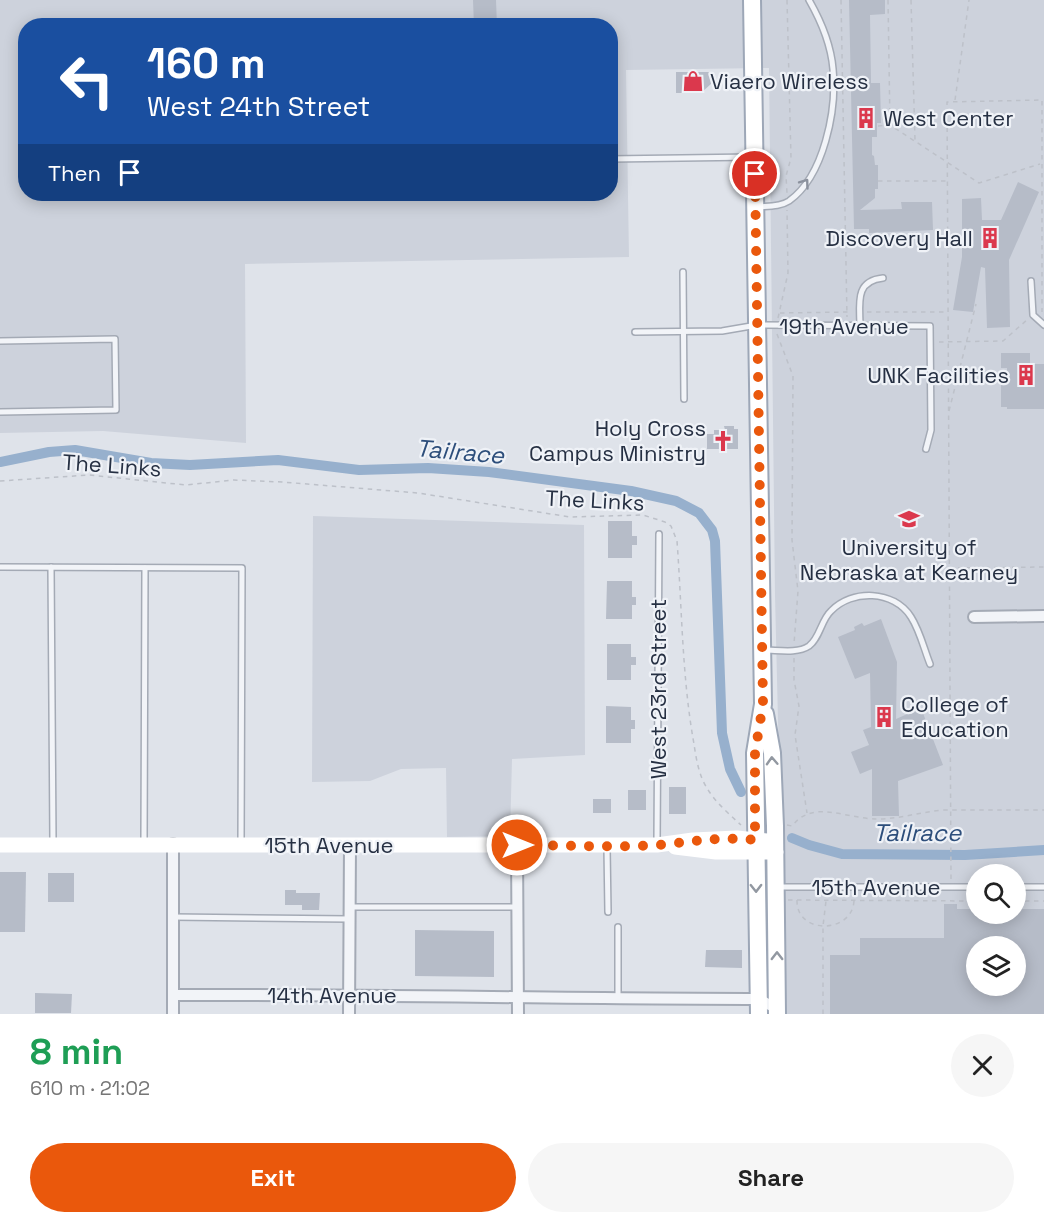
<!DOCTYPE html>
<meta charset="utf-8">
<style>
:root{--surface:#fff;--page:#f6f6f6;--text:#222;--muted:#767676;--accent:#ea580c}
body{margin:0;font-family:"Space Grotesk",sans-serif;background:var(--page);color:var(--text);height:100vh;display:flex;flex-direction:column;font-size:22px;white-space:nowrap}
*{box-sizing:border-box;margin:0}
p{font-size:20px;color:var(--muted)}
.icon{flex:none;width:33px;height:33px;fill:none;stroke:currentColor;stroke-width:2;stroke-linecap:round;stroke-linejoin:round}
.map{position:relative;height:1014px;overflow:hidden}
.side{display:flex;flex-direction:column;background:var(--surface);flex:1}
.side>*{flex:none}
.guide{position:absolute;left:18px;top:18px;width:600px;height:183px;border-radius:24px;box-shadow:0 3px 15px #0003;background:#1a4fa0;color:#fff;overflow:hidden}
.tools{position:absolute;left:966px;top:864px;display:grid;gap:12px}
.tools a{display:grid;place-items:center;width:60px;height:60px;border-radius:50%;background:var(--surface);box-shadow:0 3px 15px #0003;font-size:30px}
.pin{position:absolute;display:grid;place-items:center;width:51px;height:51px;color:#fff;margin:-26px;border:3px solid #fff;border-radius:50%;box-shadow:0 2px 6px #0007}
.me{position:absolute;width:66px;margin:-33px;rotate:90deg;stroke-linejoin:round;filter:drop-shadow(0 0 4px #0008)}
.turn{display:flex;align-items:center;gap:21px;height:126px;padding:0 30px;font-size:27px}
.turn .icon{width:78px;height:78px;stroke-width:2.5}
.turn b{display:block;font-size:42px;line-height:51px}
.then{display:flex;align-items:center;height:57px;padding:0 30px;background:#0003;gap:12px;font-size:22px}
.round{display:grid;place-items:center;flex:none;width:63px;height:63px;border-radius:32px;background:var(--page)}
.overview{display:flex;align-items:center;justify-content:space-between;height:102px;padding:0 30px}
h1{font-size:36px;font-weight:700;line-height:45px;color:#1e9e55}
.cta{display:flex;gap:12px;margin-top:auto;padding:12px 30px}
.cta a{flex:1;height:69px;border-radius:36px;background:var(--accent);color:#fff;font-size:24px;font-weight:700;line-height:69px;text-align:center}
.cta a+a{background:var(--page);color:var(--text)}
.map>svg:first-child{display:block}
</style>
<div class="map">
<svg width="1044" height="1014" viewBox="0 0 1044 1014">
<rect width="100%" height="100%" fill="#dfe3ea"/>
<g fill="#cdd2dc" fill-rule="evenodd">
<path d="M0 0H1044V1014H785L775 595 769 68 626 70 629 257 245 264 246 443 103 431 0 433ZM26 26H610V194H26ZM976 874H1016V914H976ZM976 946H1016V986H976Z"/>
<path d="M313 516 584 525 585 755 512 759 510 836 447 837 446 768 401 769 370 781 312 782Z"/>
</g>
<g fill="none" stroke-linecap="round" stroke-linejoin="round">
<g stroke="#97b0cd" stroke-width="10">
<path d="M0 462 49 452 75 450 151 463 190 465 278 460 359 470 428 468 489 472 631 491 676 501 699 513 712 530 715 541 722 733 730 769 741 792"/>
<path d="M792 838 809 845 842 854 965 855 1044 850"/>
</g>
</g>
<g fill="#b6bcc8" fill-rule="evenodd">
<path d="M473 0H496L497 26H474Z"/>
<path d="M849 0H885V14L870 15 871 83H880L881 123H877V137H872V155L874 156 875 165H878V189H875V198L860 210 902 209 901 202H932L933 230 869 233V229H854Z"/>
<path d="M676 72H712V83L701 93H676Z"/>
<path d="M1018 182 1039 192 1009 260 1010 327 987 328 985 268 981 267 973 312 953 310 962 257V199L981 198 982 220H1001Z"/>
<path d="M1001 353H1030V364H1044V409H1007V407H1001V383H1007V368H1001Z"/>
<path d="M724 426H734V429H738V449H707V434H714V430H725Z"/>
<path d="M608 521H632V536H637V545H632V558H608Z"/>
<path d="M607 581H632V597H636V605H632V619H606Z"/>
<path d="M881 619 897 662 896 719 921 708 943 765 898 781 899 816H872V769L860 774 851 752 869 745 863 730 871 727 870 673 855 679 838 637 855 630 854 627 862 623 864 626Z"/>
<path d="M607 644H631V657H636V665H631V680H607Z"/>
<path d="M606 706 631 707V720H635V729H631V743H606Z"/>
<rect x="669" y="787" width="17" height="27"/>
<rect x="628" y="790" width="18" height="20"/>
<rect x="593" y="799" width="18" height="14"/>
<path d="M0 872H26L25 932H0Z"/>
<rect x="48" y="873" width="26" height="29"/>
<path d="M285 890H296V893H320L319 910H302V905H285Z"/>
<path d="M944 904H957V909H976V914H1016V909H1044V1014H830V955H860V938H944ZM976 946H1016V986H976Z"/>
<path d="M415 930 494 931V977L415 976Z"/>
<path d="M706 950H742V968L705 967Z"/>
<path d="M35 993 72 994 71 1013H35Z"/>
</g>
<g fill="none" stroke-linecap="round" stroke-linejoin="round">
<defs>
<g id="lane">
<path d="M610 159 753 157"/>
<path d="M757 207C767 206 780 207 789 201 824 176 837 110 833 69 831 45 821 21 809 0"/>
<path d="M683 272 684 399"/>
<path d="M1031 281 1033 315 1044 325"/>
<path d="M860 327C860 304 854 281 883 278"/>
<path d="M635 332 722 331 757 325 930 326 931 430 926 449"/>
<path d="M0 341 115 339 116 410 0 412"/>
<path d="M0 567 242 568 241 844"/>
<path d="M51 567 53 842"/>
<path d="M764 650C778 650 797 654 809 646 820 638 821 620 831 611 852 589 894 590 911 617 920 631 924 649 930 664"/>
<path d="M144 842 145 568"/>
<path d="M657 843 659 534"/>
<path d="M607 848 608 912"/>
<path d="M778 887H976"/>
<path d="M1016 887H1044"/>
<path d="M349 907H518"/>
<path d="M173 917 349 919"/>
<path d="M618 927V999"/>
</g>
<g id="street">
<path d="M974 617 1044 616"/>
<path d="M517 845 518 1014"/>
<path d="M173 995C368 994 563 999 759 999L777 1009"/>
<path d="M173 1014V844"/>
<path d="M349 1014 350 845"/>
</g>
<g id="primary">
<path d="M752 0 763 704 755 753 759 1014"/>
<path d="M765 714 772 753 775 826 777 1014"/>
</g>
</defs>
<use href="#lane" stroke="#a4aab5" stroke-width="8"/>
<use href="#street" stroke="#a4aab5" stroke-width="14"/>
<use href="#primary" stroke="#9da7b7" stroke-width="20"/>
<g stroke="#bdc1c9" stroke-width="1.5" stroke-dasharray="4.5 4.5" stroke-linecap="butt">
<path d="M787 0 791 158 786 176 787 193"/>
<path d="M841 0 847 317"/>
<path d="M888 0 890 124"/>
<path d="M911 0 915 140"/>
<path d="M955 100 969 0"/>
<path d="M878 126 890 125 979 183 1040 164"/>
<path d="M878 181H946"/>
<path d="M867 312H948"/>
<path d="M780 313 850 312"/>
<path d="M778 318 788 273 787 210"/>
<path d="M777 334 793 376 792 540 798 591 794 644"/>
<path d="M939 342 1003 341 1028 319"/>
<path d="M949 411 976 304"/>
<path d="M0 481 89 475 186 485 234 480 282 482 418 493 570 517 643 515 665 522 671 526 677 541C682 608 682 678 694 744 696 758 699 776 707 788 715 802 729 814 741 825"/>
<path d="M949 568 1044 567"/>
<path d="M794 658V680L799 706 795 735 807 813"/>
<path d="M787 825 792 826C799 817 806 814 816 812 833 810 858 819 877 819 900 819 920 812 943 810H1044"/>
<path d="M951 879 947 102 1042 100V312"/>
<path d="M788 900 976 901"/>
<path d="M797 900C796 935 852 934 854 901"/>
<path d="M1016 901H1044"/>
<path d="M823 1014V926L826 901"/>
</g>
<use href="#lane" stroke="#f2f4f8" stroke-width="5"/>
<use href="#street" stroke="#f2f4f8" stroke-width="10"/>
<g stroke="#fff" stroke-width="15">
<path d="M0 845H657L693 840 737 838 767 841"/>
<path d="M675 847 716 852H776"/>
</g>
<use href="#primary" stroke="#fff" stroke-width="16"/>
</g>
<defs><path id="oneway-chevron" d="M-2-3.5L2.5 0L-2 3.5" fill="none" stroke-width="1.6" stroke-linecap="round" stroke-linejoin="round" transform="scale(1.5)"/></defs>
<use stroke="#8c929e" href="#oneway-chevron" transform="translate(805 183) rotate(-54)"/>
<g stroke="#9298a1">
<use href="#oneway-chevron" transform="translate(772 761) rotate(-93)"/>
<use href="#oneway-chevron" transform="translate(756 888) rotate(89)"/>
<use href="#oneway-chevron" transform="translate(777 956) rotate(-90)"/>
</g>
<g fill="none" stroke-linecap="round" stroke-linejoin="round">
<path stroke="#ea580c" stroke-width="10" stroke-dasharray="0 18" d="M517 845C564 845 611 848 658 845 691 842 722 836 755 840V753L763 704 755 174"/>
</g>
<defs>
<symbol id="shop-bare" viewBox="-9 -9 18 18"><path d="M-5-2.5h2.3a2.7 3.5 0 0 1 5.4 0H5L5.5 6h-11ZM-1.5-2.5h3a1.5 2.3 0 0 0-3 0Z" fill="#db384d" stroke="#eff2f7" stroke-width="2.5" paint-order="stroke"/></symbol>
<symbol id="building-bare" viewBox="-9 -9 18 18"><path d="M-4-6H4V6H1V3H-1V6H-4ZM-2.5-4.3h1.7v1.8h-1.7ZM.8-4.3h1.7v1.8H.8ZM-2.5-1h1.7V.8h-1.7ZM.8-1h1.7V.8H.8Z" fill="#db384d" stroke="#eff2f7" stroke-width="2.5" paint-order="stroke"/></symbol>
<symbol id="church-bare" viewBox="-9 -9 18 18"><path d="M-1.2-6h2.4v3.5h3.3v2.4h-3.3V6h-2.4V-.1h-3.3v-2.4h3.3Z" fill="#db384d" stroke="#eff2f7" stroke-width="2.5" paint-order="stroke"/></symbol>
<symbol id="university-bare" viewBox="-9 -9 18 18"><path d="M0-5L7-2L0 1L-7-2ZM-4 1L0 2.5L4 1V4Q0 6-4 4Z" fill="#db384d" stroke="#eff2f7" stroke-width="2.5" paint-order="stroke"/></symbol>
</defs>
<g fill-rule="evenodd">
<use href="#shop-bare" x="678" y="66" width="30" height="30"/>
<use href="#building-bare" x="851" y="103" width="30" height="30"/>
<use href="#building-bare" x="975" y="223" width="30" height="30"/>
<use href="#building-bare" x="1011" y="360" width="30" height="30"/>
<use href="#church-bare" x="708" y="426" width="30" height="30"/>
<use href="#university-bare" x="894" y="504" width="30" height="30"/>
<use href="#building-bare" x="869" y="702" width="30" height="30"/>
</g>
<g text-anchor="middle" stroke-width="4.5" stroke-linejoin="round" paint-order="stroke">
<g font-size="22" fill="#263043" stroke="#eff2f7" text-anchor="start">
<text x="710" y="89">Viaero Wireless</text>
<text x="883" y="126">West Center</text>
<text x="973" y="246" text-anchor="end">Discovery Hall</text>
<text x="1009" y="383" text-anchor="end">UNK Facilities</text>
<text x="706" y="436" text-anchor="end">Holy Cross<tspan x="706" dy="25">Campus Ministry</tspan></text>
<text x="909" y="555" text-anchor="middle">University of<tspan x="909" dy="25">Nebraska at Kearney</tspan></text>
<text x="901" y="712">College of<tspan x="901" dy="25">Education</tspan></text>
</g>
<g font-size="22" fill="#263043" stroke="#eff2f7">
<text x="844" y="334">19th Avenue</text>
<text transform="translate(112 465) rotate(4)" y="8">The Links</text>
<text transform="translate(595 500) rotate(3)" y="8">The Links</text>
<text transform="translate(658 689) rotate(-90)" y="8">West 23rd Street</text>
<text x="329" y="853">15th Avenue</text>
<text x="876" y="895">15th Avenue</text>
<text x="332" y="1003">14th Avenue</text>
</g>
<g font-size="24" font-style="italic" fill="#2d4e7b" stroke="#eff2f7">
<text transform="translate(460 452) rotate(5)" y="8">Tailrace</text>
<text x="917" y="841">Tailrace</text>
</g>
</g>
</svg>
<div class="tools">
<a><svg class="icon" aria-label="search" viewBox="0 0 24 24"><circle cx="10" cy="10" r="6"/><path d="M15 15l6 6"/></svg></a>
<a><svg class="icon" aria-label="layers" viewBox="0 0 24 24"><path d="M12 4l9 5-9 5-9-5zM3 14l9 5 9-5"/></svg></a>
</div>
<div class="pin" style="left:755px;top:174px;background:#d93025"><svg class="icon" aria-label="arrive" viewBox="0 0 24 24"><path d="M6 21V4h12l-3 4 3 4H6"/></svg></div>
<svg class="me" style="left:517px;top:845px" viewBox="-20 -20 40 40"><circle r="17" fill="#ea580c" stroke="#fff" stroke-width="3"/><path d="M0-11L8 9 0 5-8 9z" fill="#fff"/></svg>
<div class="guide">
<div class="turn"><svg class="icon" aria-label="left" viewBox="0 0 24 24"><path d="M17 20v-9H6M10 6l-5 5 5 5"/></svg><div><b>160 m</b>West 24th Street</div></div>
<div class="then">Then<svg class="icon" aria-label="arrive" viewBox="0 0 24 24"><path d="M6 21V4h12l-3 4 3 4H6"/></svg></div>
</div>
</div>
<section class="side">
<div class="overview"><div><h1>8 min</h1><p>610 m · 21:02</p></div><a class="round"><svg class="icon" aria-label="close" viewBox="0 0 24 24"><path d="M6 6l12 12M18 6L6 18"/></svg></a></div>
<div class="cta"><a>Exit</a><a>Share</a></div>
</section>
